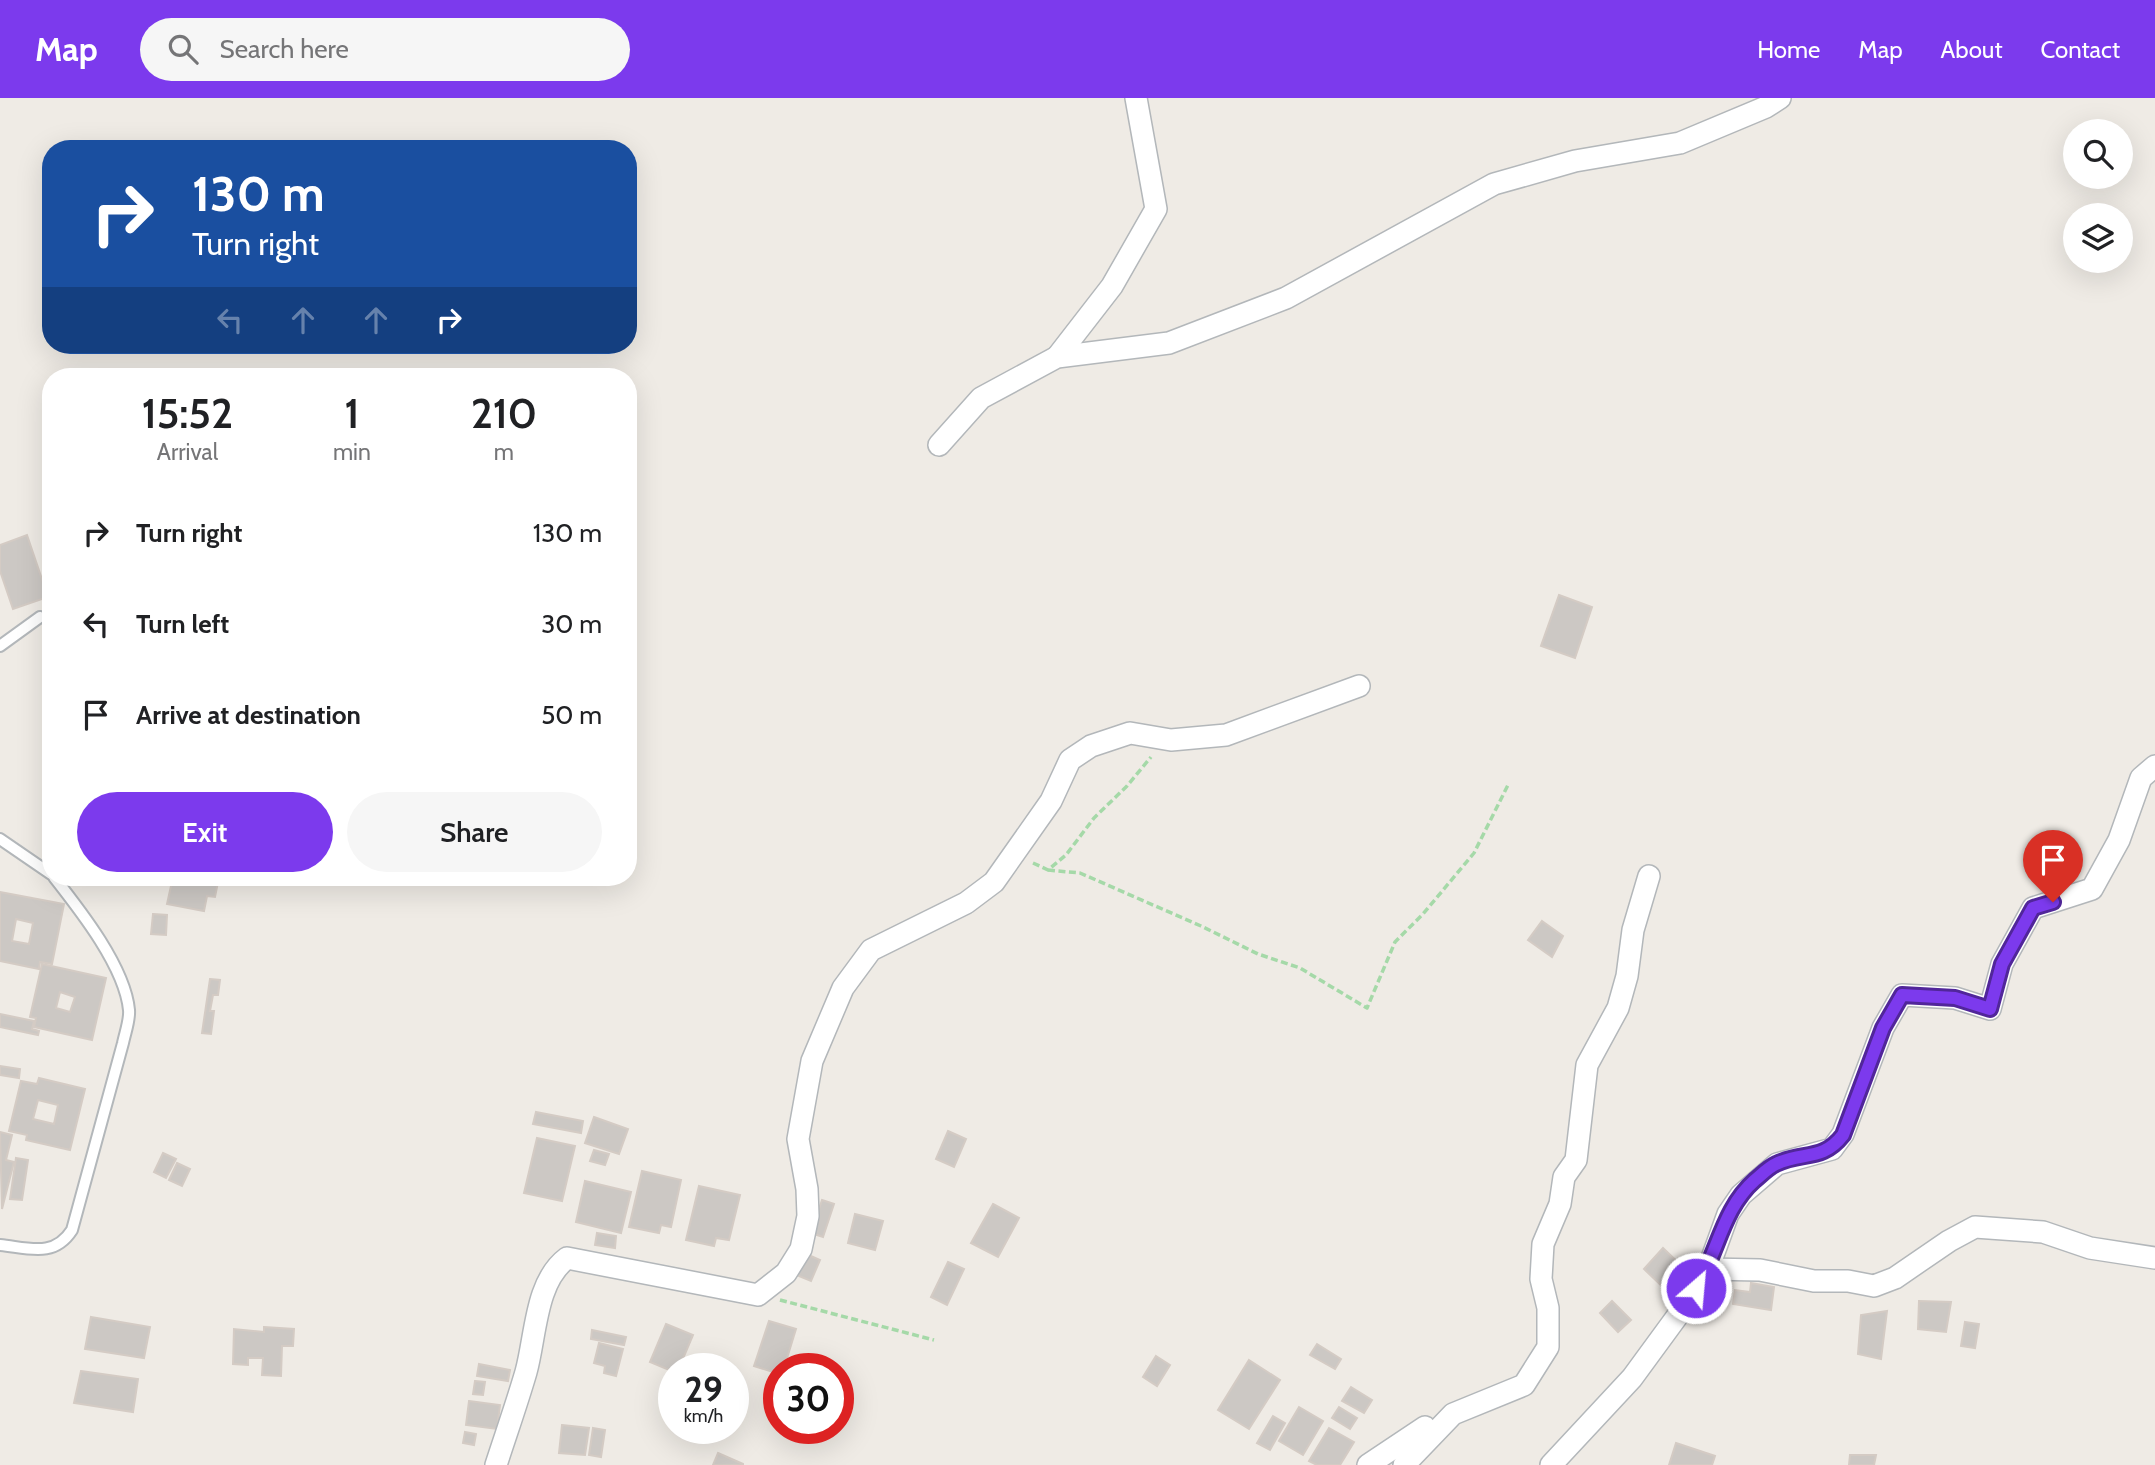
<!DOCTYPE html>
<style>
:root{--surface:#fff;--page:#f6f6f6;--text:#202124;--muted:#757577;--accent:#7c3aed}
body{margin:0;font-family:Cabin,sans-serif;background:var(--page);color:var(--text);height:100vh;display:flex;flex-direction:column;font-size:26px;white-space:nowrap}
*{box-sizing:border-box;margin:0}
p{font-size:23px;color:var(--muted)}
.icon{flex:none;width:38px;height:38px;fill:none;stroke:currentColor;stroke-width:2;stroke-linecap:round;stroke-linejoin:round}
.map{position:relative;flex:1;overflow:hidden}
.side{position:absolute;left:42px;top:270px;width:595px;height:518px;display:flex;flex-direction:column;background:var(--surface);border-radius:28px;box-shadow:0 7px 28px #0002}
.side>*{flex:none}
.hud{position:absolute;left:42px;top:42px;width:595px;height:214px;border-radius:28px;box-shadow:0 7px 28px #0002;background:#1a4fa0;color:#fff;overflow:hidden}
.fabs{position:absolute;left:2063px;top:21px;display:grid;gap:14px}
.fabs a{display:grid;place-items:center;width:70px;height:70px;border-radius:50%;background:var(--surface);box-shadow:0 7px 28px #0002;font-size:35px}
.speed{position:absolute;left:658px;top:1255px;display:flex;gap:14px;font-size:35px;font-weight:700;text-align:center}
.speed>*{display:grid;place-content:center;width:91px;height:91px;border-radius:50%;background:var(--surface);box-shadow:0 7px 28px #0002;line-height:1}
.speed small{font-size:18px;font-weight:400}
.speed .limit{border:10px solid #d22;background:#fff;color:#111}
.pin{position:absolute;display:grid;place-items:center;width:60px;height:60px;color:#fff;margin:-72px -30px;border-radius:50% 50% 50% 0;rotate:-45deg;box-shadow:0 0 7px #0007}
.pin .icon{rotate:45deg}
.me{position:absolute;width:77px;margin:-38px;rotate:27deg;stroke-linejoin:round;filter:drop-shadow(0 0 5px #0008)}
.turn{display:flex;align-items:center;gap:24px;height:147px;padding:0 35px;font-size:32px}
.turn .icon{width:91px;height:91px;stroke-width:2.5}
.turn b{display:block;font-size:49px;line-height:60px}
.lanes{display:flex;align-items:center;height:66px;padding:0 35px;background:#0003;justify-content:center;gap:35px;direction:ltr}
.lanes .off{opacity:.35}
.eta{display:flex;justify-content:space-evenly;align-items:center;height:119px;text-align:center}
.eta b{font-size:42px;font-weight:600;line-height:49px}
.button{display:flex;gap:14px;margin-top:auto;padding:14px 35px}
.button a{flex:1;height:80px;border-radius:42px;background:var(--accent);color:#fff;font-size:28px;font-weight:600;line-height:80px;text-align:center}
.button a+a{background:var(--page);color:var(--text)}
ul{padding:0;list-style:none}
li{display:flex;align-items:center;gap:21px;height:91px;padding:0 35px}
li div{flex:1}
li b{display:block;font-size:26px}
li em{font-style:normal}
header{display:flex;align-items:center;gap:42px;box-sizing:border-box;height:98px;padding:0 35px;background:var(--accent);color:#fff}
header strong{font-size:33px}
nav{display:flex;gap:38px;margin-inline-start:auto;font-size:24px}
.search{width:490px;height:63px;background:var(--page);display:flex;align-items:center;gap:18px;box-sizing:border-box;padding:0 24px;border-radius:38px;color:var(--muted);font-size:26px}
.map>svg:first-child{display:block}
</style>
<header>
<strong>Map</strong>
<div class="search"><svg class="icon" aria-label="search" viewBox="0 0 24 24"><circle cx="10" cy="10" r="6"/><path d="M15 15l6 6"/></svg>Search here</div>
<nav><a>Home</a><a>Map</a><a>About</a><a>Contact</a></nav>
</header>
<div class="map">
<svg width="2155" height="1367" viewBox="0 0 2155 1367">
<rect width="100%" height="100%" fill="#efebe5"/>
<g fill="#ccc8c4" stroke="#d4cbc4" stroke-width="2" fill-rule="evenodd">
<path d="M27 437 48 499 13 511 0 473V447Z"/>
<path d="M1559 497 1592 509 1575 560 1541 548Z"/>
<path d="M173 779H219L215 799 207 798 204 813 167 806Z"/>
<path d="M0 794 64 806 52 866 40 864 39 871 0 863ZM16 821 33 825 29 846 12 843Z"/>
<path d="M153 816 167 817 166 837 151 836Z"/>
<path d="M1542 823 1563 838 1552 859 1528 842Z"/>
<path d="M42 866 106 880 92 942 34 929 36 920 30 919ZM60 894 75 899 70 914 56 910Z"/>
<path d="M210 881 220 882 218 897H213L210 913H214L211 936 202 935Z"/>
<path d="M0 916 34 923 32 931 39 933 38 937 0 929Z"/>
<path d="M0 968 20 971 19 980 0 977Z"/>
<path d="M39 980 85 991 70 1052 26 1042 27 1037 9 1033 21 983 37 986ZM38 1002 58 1007 54 1026 33 1021Z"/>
<path d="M536 1014 583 1023 581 1035 533 1026Z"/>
<path d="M594 1019 628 1031 619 1056 585 1045Z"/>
<path d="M948 1033 966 1041 954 1069 936 1061Z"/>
<path d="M0 1034 12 1037 6 1062 14 1064 2 1111Z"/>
<path d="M537 1040 575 1048 562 1103 524 1095Z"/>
<path d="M594 1052 609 1056 605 1067 590 1063Z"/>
<path d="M163 1055 176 1061 166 1080 154 1074Z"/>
<path d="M16 1060 28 1062 22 1102 10 1101Z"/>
<path d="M177 1065 190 1071 182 1088 169 1082Z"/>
<path d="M642 1073 681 1082 671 1129 661 1127 659 1135 629 1129Z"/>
<path d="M585 1083 631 1094 621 1135 576 1124Z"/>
<path d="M699 1088 740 1097 729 1142 716 1140 714 1148 686 1142Z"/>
<path d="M822 1102 834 1106 823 1139 811 1135Z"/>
<path d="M993 1106 1019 1120 998 1159 971 1145Z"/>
<path d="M855 1116 883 1123 875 1152 848 1145Z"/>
<path d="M597 1135 616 1138 615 1150 595 1147Z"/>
<path d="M1663 1150 1686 1172 1667 1193 1644 1171Z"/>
<path d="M804 1155 820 1162 811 1183 794 1176Z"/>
<path d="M948 1164 964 1171 947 1207 931 1199Z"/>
<path d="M1751 1185 1774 1189 1771 1212 1733 1206 1735 1192 1750 1194Z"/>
<path d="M1612 1203 1631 1222 1618 1234 1600 1215Z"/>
<path d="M1919 1203 1951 1204 1946 1234 1918 1231Z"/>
<path d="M1887 1213 1881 1261 1858 1256 1861 1217Z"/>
<path d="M91 1219 150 1229 144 1260 85 1251Z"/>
<path d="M769 1223 796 1231 784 1270H779V1276L754 1268Z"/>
<path d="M1965 1224 1979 1226 1975 1250 1961 1248Z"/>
<path d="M666 1226 693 1237 679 1270H674V1274L650 1264Z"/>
<path d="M264 1229 294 1231 293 1248H282L281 1278 262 1277 263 1260H248V1267L233 1266 234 1231 264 1234Z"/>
<path d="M592 1232 626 1239 624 1247 591 1241Z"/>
<path d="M599 1245 623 1251 616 1278 604 1275 605 1268 594 1265Z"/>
<path d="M1317 1246 1341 1261 1335 1271 1310 1257Z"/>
<path d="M1156 1258 1170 1267 1157 1288 1143 1279Z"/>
<path d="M1249 1262 1280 1282 1249 1331 1218 1312Z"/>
<path d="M479 1266 510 1272 508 1283 477 1278Z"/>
<path d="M81 1273 138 1281 133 1314 74 1305Z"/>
<path d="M475 1283 485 1284 483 1297 473 1296Z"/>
<path d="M1351 1289 1372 1302 1364 1315 1342 1303Z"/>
<path d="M469 1303 500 1307 497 1331 466 1327Z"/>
<path d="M1299 1309 1323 1323 1303 1357 1279 1343Z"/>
<path d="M1339 1309 1357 1320 1350 1331 1332 1320Z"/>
<path d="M1273 1318 1285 1325 1270 1352 1257 1345Z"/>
<path d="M562 1327 589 1330 585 1357 559 1355Z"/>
<path d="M593 1330 605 1332 601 1359 589 1357Z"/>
<path d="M1329 1330 1354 1344 1340 1367H1317L1309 1363Z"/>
<path d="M465 1334 476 1336 474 1347 463 1345Z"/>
<path d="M1676 1345 1715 1358 1712 1367H1669Z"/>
<path d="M718 1355 743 1366V1367H713Z"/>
<path d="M1850 1357H1876L1874 1367H1849Z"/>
</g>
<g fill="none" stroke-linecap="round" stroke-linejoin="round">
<defs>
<g id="service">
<path d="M0 548 40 519"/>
<path d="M0 741 51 776"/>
<path d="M0 1147C29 1150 54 1160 72 1132L123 945C125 935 130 922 129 912 125 869 80 812 54 779"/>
</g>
<g id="minor">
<path d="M1057 259 1112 188 1156 111 1136 0"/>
<path d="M939 347 981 300 1057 259 1169 245 1286 200 1494 86 1575 63 1680 45 1766 9 1780 0"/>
<path d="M1708 1171 1760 1172 1814 1183H1848L1874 1188 1895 1180 1949 1143 1975 1129 2043 1134 2090 1150 2155 1160"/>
<path d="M496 1367C506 1336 517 1305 526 1274 536 1238 535 1184 567 1160L758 1197 786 1175 801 1151 808 1118 807 1091 798 1041 812 963 843 890 871 852 966 805 994 784 1051 703 1070 662 1091 648 1130 635 1171 642 1226 637 1359 588"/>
<path d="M1368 1367 1425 1329"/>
<path d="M1404 1367 1453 1316 1524 1287 1548 1249V1210L1541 1181 1543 1146 1560 1106 1564 1079 1576 1062 1587 967 1618 910 1627 878 1633 832 1649 778"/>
<path d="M1551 1367 1632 1280 1684 1209 1708 1171 1728 1116 1741 1097 1777 1066 1832 1051 1843 1036 1883 930 1902 897 1955 900 1990 911 2002 866 2033 810 2092 791 2119 742 2141 680 2155 668"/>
</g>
</defs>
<use href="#service" stroke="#b3b7ba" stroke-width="14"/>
<use href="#minor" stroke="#b3b7ba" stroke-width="24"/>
<g stroke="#a5d9a8" stroke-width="3.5" stroke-dasharray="7 3.5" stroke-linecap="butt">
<path d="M1033 765 1048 772 1066 757 1094 720 1127 688 1151 659"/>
<path d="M1048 772 1080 775 1201 828 1258 856 1300 870 1367 910 1395 844 1423 816 1474 755 1509 685"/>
<path d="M780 1202 934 1242"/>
</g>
<use href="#service" stroke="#fff" stroke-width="10"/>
<use href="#minor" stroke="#fff" stroke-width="21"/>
</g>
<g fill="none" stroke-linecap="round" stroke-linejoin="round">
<defs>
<path id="route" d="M1696 1190C1718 1155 1722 1111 1755 1082 1761 1077 1769 1069 1776 1066 1803 1053 1822 1064 1843 1037L1883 930 1902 897 1955 900 1990 911 2002 866 2033 810 2053 804"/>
</defs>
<use href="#route" stroke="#51269a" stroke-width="18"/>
<use href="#route" stroke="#7c3aed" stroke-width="12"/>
</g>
</svg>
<div class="fabs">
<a><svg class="icon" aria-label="search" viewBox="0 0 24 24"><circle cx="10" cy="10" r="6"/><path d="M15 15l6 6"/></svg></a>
<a><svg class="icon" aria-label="layers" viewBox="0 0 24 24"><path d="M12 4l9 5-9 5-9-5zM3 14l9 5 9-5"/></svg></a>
</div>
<div class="speed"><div>29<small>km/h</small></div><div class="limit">30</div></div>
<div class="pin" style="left:2053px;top:804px;background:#d93025"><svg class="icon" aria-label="arrive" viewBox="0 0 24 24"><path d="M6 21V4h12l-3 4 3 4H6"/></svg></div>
<svg class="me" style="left:1696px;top:1190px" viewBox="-20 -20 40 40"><circle r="17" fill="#7c3aed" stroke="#fff" stroke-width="3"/><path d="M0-11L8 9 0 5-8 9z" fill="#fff"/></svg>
<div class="hud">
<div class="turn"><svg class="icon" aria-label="right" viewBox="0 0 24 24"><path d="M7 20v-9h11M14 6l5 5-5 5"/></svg><div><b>130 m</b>Turn right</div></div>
<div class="lanes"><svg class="icon off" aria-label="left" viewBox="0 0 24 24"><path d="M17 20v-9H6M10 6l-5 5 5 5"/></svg><svg class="icon off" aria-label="ahead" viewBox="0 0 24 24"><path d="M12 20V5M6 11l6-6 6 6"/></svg><svg class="icon off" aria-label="ahead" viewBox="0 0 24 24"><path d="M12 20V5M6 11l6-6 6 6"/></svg><svg class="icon" aria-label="right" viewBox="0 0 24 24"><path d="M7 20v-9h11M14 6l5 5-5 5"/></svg></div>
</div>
<section class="side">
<div class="eta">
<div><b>15:52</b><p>Arrival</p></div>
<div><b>1</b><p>min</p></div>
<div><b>210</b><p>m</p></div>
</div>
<ul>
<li><svg class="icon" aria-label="right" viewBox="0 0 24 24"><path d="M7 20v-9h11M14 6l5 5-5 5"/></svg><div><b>Turn right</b></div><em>130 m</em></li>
<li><svg class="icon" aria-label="left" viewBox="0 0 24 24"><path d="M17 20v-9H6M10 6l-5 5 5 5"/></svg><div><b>Turn left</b></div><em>30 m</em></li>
<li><svg class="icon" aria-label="arrive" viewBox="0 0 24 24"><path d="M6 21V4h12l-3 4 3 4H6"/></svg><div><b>Arrive at destination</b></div><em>50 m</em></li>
</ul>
<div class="button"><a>Exit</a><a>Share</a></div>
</section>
</div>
